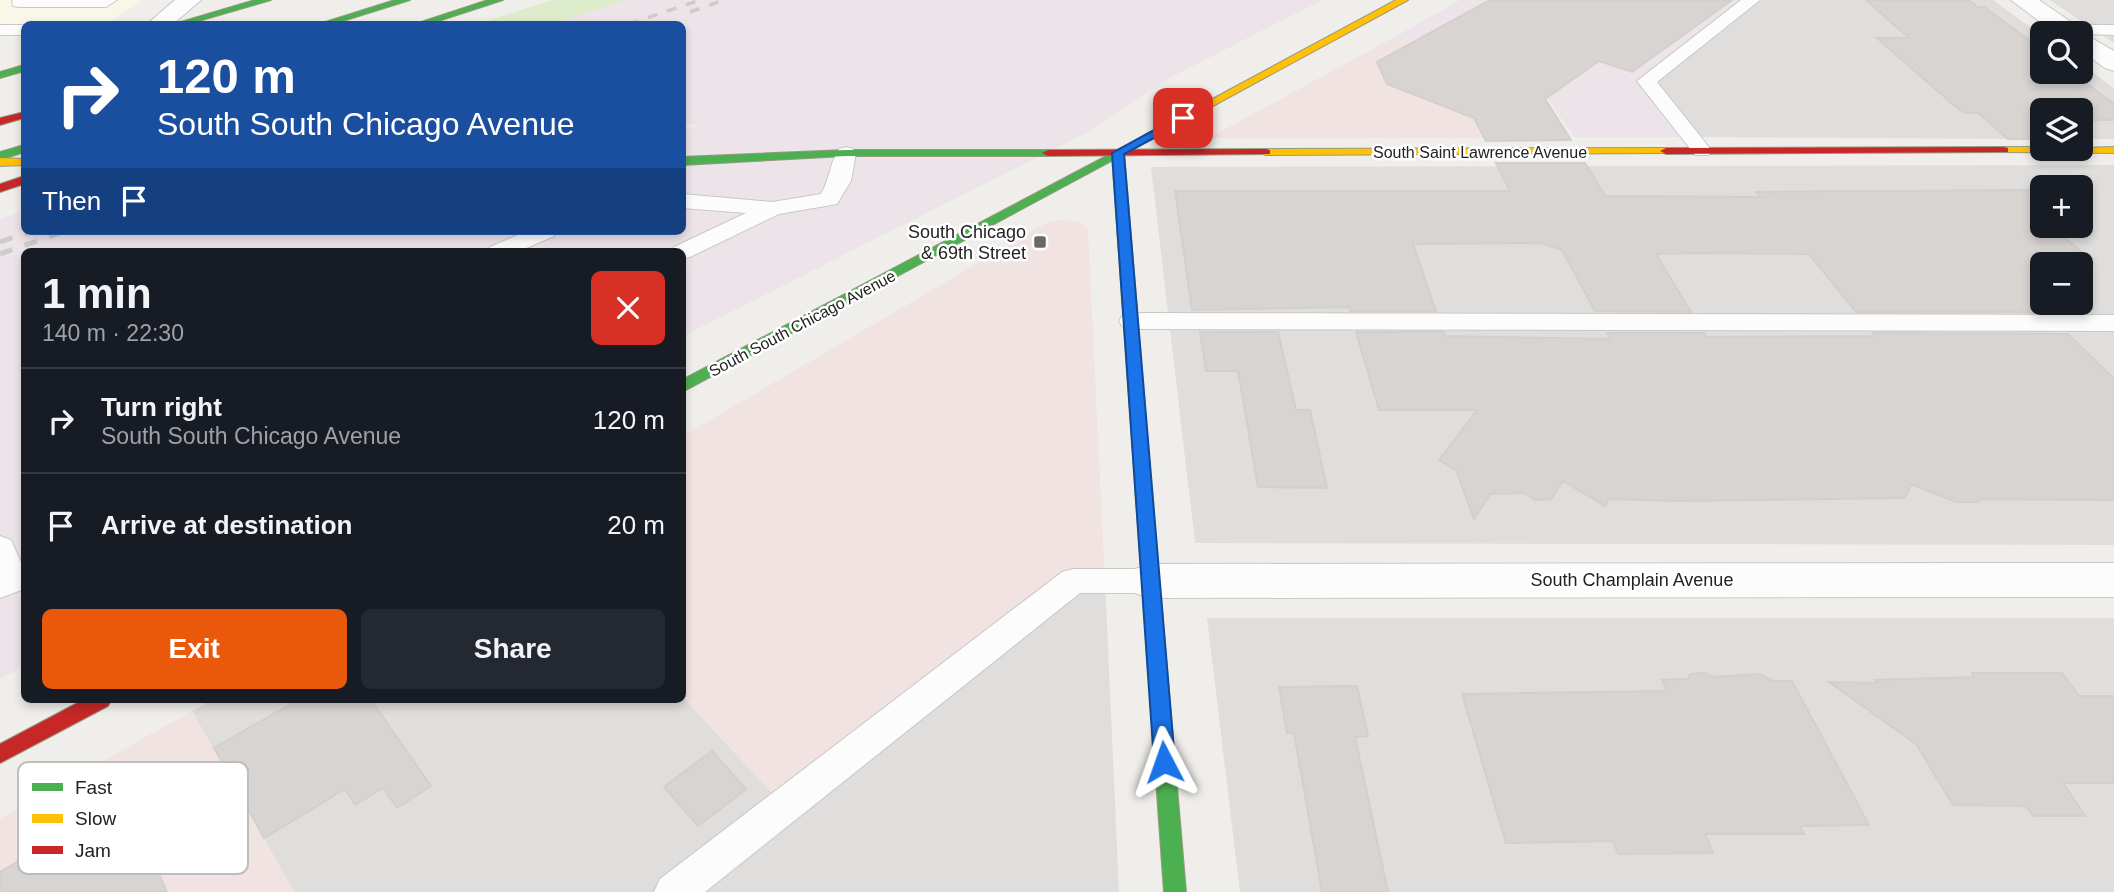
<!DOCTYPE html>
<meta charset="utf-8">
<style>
:root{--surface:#171b24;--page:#242831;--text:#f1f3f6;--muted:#9ea1a6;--line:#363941;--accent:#ea580c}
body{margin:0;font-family:Helvetica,sans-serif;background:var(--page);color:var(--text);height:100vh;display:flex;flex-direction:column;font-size:26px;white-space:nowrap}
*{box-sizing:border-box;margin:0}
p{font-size:23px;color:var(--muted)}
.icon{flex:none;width:38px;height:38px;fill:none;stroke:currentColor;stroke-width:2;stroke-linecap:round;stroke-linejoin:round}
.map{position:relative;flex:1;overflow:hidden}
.details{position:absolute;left:21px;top:248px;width:665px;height:455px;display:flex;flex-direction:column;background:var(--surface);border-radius:10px;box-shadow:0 4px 10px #0003}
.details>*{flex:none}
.guide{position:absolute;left:21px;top:21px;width:665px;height:214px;border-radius:10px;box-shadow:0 4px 10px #0003;background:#1a4fa0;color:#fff;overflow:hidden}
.buttons{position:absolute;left:2030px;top:21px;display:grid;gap:14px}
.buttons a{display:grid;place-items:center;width:63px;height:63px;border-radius:10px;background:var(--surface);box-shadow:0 4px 10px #0003;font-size:35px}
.pin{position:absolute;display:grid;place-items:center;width:60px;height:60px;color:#fff;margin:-30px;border-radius:14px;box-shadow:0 4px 10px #0006}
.me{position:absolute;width:77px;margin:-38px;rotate:356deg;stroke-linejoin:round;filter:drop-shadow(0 0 5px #0008)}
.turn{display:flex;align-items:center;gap:24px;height:147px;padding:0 21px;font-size:32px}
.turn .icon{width:91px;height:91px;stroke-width:2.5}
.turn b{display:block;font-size:49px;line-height:60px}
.then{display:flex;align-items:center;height:66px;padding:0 21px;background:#0003;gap:14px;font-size:26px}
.round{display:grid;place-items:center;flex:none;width:74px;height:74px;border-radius:10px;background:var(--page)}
.headline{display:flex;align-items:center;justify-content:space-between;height:119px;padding:0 21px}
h1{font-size:42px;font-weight:700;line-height:52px}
.primary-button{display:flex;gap:14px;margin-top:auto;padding:14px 21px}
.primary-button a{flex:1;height:80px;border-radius:10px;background:var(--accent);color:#fff;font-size:28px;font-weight:700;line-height:80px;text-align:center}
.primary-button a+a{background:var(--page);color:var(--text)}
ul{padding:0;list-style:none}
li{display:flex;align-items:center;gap:21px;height:105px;padding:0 21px;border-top:2px solid var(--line)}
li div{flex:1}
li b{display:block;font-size:26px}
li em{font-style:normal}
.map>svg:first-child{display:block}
</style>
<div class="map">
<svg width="2114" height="892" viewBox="0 0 2114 892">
<rect width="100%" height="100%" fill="#f0eeeb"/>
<g fill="#dfdedc" fill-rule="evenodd">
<path d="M1752 0H1993L2042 36V72H2081V64L2114 88V139H2081V110H2042V139L1691 137 1646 81Z"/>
<path d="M2050 0H2114V43Z"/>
<path d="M2114 165V545L1195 543 1151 167ZM2042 187H2081V226H2042ZM2042 264H2081V303H2042Z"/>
<path d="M1105 580 1119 892H294L192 711 212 700H682L683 697 784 806 1073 581Z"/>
<path d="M1207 618H2114V892H1240Z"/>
</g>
<g fill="#f1e3e1">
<path d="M1393 38 1441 57 1484 138H1209Z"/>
<path d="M1066 219 1082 223 1088 230 1105 580 1073 581 784 806 683 697V436L1048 222Z"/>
<path d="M192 711 294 892H0V819Z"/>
</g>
<g fill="#ede4e9">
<path d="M627 0H1323L1175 75 1086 133 683 336 682 252H24V667L0 679V219L24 211V231H682L683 132 699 125 683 124 682 24H553Z"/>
<path d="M1460 0H1752L1646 81 1691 137H1574L1546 96 1393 38Z"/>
</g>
<path fill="#f8f7e8" d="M0 0H141L108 24 24 26H0Z"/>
<path fill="#ddeccb" d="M552 0H627L553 24H476Z"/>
<g fill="#d7d4d2" stroke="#d3d0cc" stroke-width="2">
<path d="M1490 0H1732L1632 72 1599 61 1545 99 1571 140 1486 141 1474 118 1387 84 1377 62Z"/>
<path d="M1866 0H1969L1978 7H1984L2042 50V72H2071L2114 104V120H2081V110H2042V139H2008L1978 113H1966L1957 108 1877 38H1909Z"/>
<path d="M1496 163H1585L1605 196 1761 197 1756 192 2042 190V226H2051L2084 254H2042V308L2047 312H1856L1809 254 1698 253 1656 254 1691 312 1595 311 1562 250 1541 243 1413 244 1436 311H1350L1349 307 1192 310 1175 191H1510Z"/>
<path d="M1200 332H1278L1296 410H1310L1327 488 1258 487 1238 371H1206Z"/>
<path d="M1356 332H1444L1445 336 1611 339 1607 333H1704L1707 337 1875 336 1873 333 2068 334 2114 379V500L1980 499 1979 502H1956L1911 484 1905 498 1677 501 1609 499 1605 506 1563 481 1551 499 1535 500 1525 493 1490 494 1474 519 1456 470 1439 460 1477 410H1379Z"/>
<path d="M1706 673 1713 677 1760 674 1773 681H1792L1869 825 1800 826 1804 834H1705L1713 853 1618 854 1613 841 1506 843 1462 694 1667 691 1662 680 1687 679 1691 674Z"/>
<path d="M1972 673H2062L2079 696H2114V783H2063L2085 816H2033L2026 806 1953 805 1916 744 1829 682 1877 683 1875 680 1974 677Z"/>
<path d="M1357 686 1368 736 1355 737 1388 892H1322L1294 733H1287L1279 687Z"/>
<path d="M298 700H371L431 786 397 808 383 788 355 805 345 789 264 838 214 748Z"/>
<path d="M712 751 746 789 698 826 664 787Z"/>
<path d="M126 799 167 892H0V872Z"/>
</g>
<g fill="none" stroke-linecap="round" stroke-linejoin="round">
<defs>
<g id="lane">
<path d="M12 0H117L106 7H19L13 6Z"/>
<path d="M1741 0H1760L1657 82 1712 151 1709 155H1695L1637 81Z"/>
<rect x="0" y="25" width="24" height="10"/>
<path d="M2065 25H2114V35L2058 33 2056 30 2059 26Z"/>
<path d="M846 147 853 149 856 153 851 181 837 204 779 214 690 257 682 259V252H670L674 247 746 213 682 208V194L772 202 821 194C830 179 830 162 839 149Z"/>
<path d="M527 231H557L554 236 517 252H486L490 247Z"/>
<path d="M1131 313 2114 315V331L1131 329 1122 326 1119 321 1122 316Z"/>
<path d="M0 536 11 540 24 569V589L0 598Z"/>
<path d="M1073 569H1150L1161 572 1166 581 1161 590 1150 593H1080L705 892H654L660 879 1062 572Z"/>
</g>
<g id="street">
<path d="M175 0H201L173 24H147Z"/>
<path d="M2011 0H2039L2080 28 2083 33 2114 51V71L2105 68 2081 51V33H2055Z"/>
<path d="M2114 563V597L1150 598 1135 593 1128 581 1135 569 1150 564Z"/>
</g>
<g id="fast">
<path d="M255 0H271L188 24H174Z"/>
<path d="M395 0H410L333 24H319Z"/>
<path d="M488 0H503L429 24H415Z"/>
<path d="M24 65V71L0 78V72Z"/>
<path d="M1148 134 1154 137 1152 139 682 392V380Z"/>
<path d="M24 145V152L0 160V152Z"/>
<path d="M846 150H1048L1054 153 1048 156H846L682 165V157Z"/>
<path d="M1143 477 1151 483 1186 892H1164L1135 483Z"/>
</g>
<g id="slow">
<path d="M1396 0H1408L1152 139 1142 137Z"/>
<path d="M2004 147H2042V149L2114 147V153L2000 152V148Z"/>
<path d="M1666 148 1672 151 1670 153 1266 155 1260 152 1266 149Z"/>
<path d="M1118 150 1124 153 1151 483 1143 489 1135 483 1112 153Z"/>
<path d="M0 158 24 159V165L0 166Z"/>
</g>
<g id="jam">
<path d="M24 112V118L0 125V118Z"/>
<path d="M2004 147 2008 148V152L1666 154 1660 151 1666 148Z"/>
<path d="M1266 149 1270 150V154L1048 156 1042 153 1048 150Z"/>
<path d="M24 176V184L0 192V184Z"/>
<path d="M83 700H111L108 706 0 763V744Z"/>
</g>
</defs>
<use href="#lane" stroke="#c9c8c7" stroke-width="2"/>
<use href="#street" stroke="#c9c8c7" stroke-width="2"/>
<use href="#fast" stroke="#999a82" stroke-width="2"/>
<use href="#slow" stroke="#999a82" stroke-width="2"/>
<use href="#jam" stroke="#999a82" stroke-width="2"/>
<use href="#lane" fill="#fdfcfc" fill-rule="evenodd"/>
<use href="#street" fill="#fdfcfc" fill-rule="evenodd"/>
<use href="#fast" fill="#4caf50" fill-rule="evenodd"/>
<use href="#slow" fill="#ffc107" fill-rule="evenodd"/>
<use href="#jam" fill="#c62828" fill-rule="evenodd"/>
<g stroke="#ccc" stroke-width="3.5" stroke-dasharray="10 10" stroke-linecap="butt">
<path d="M690 12 724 0"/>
<path d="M629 24 700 0"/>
</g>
<g stroke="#ccc" stroke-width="5" stroke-dasharray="13 13" stroke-linecap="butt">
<path d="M0 242 31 231"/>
<path d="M0 254 65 231"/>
</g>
</g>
<path fill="#1a73e8" stroke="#114b97" stroke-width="2" d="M1183 114 1187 115V120L1124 154 1175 762 1172 769 1164 771 1157 769 1154 762 1112 153Z"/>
<rect fill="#6a6968" stroke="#fff" stroke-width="2.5" x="1033" y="235" width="14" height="14" rx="3.5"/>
<g text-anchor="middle" stroke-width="5" stroke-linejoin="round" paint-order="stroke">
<g font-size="16" fill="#222" stroke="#fff">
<text x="1480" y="158">South Saint Lawrence Avenue</text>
<text transform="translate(802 323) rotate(-28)" y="6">South South Chicago Avenue</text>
</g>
<g font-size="18" fill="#222" stroke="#fff" text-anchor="end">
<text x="1026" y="238">South Chicago<tspan x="1026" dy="21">&amp; 69th Street</tspan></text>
</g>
<g font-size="18" fill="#222" stroke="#fff">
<text x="1632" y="586">South Champlain Avenue</text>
</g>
</g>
<rect x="18" y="762" width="230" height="112" rx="10" fill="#fff" stroke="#bdbdbd" stroke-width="2"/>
<rect x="32" y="783" width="31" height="8" fill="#4caf50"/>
<rect x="32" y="814" width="31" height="9" fill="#ffc107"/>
<rect x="32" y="846" width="31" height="8" fill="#c62828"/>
<g font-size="19" fill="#222">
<text x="75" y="794">Fast</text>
<text x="75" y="825">Slow</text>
<text x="75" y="857">Jam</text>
</g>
</svg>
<div class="buttons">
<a><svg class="icon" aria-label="search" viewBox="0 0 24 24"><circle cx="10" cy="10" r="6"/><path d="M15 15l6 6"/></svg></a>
<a><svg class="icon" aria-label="layers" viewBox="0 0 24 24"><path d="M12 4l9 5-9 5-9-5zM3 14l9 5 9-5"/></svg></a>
<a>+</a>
<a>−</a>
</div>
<div class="pin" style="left:1183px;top:118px;background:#d93025"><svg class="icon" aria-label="arrive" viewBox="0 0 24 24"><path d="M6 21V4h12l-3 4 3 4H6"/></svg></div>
<svg class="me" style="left:1164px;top:762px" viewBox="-20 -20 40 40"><path d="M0-17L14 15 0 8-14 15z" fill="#1a73e8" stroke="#fff" stroke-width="4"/></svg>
<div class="guide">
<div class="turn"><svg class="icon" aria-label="right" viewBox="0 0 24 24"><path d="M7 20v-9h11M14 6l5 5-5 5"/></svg><div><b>120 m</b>South South Chicago Avenue</div></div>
<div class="then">Then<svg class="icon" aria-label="arrive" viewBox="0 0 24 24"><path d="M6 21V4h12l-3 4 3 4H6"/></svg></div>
</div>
<section class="details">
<div class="headline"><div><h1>1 min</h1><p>140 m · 22:30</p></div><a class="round" style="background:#d93025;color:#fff"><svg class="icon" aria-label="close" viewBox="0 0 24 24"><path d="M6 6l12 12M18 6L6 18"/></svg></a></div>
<ul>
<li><svg class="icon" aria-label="right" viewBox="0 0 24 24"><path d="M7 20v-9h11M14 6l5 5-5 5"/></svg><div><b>Turn right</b><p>South South Chicago Avenue</p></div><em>120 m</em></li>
<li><svg class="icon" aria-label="arrive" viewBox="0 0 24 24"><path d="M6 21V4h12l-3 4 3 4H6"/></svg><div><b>Arrive at destination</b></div><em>20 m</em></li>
</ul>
<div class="primary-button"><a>Exit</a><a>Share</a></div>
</section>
</div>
